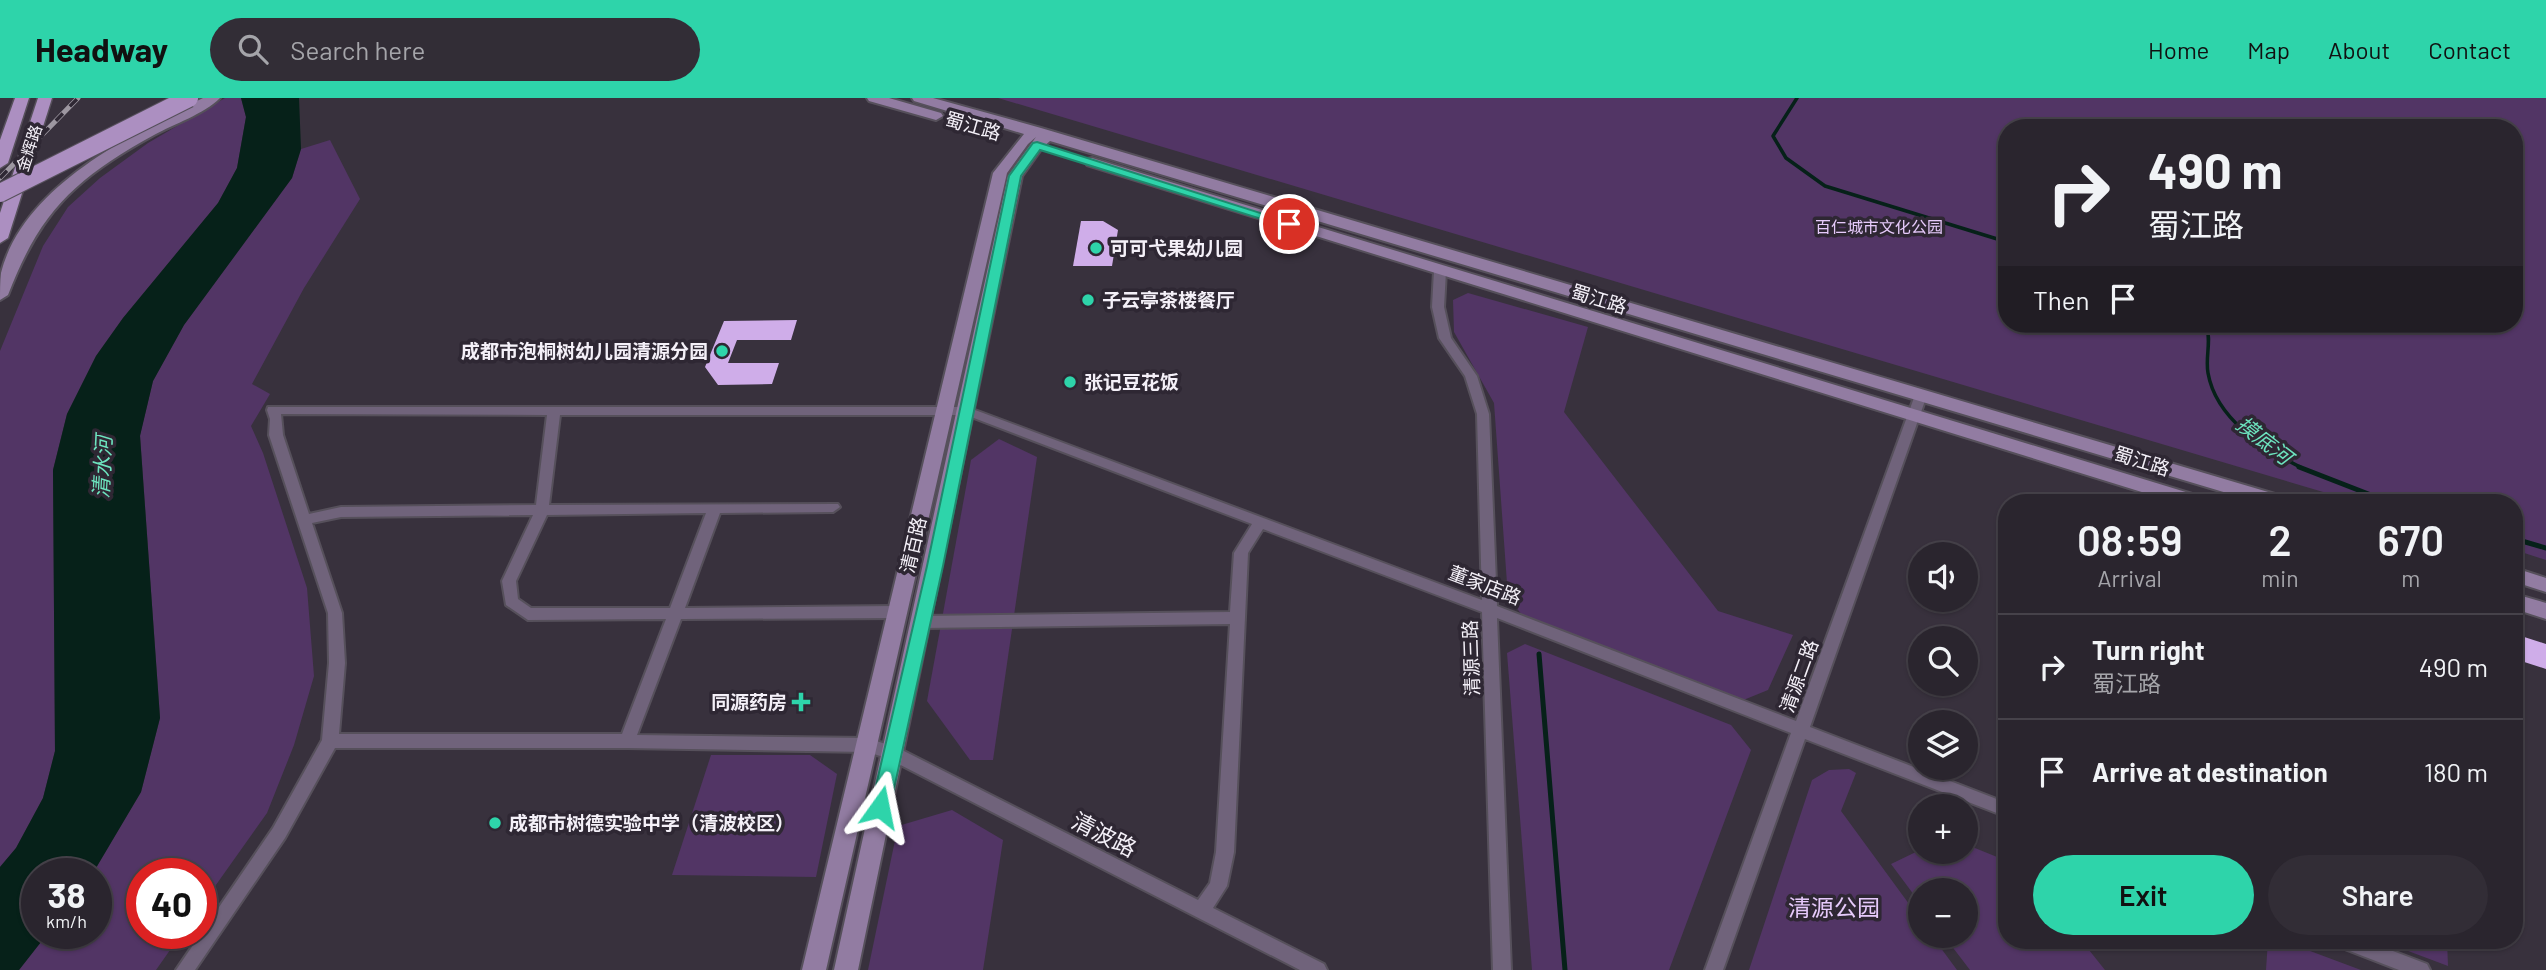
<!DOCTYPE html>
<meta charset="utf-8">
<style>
:root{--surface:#2a252e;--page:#322d36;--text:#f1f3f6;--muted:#a5a5aa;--line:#46424a;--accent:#2ed4aa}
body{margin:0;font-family:Barlow,"Noto Sans SC",sans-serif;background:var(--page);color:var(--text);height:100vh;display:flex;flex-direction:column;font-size:26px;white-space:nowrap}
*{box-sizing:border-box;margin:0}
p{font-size:23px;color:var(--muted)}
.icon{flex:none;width:38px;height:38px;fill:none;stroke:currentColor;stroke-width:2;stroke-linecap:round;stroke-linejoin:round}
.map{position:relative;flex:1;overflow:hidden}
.sheet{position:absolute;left:1998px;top:396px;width:525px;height:455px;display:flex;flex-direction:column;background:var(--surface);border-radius:28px;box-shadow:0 2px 5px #0004,0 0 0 2px var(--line)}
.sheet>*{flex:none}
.hud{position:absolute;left:1998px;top:21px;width:525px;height:214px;border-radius:28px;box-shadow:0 2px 5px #0004,0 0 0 2px var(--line);background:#2a252e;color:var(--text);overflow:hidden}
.controls{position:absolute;left:1908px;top:444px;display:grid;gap:14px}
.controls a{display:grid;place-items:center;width:70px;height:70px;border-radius:50%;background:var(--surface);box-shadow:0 2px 5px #0004,0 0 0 2px var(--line);font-size:35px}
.speed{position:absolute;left:21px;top:760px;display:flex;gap:14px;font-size:35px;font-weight:700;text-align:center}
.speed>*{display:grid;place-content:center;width:91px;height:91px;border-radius:50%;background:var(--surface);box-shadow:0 2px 5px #0004,0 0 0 2px var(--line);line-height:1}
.speed small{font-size:18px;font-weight:400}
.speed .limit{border:10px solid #d22;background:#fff;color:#111}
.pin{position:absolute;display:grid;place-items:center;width:60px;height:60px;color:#fff;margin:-30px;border:4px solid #fff;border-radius:50%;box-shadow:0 2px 7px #0007}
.me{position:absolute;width:77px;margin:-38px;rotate:12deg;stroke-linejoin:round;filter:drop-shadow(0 0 5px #0008)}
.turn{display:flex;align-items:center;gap:24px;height:147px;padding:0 35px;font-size:32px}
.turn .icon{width:91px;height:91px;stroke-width:2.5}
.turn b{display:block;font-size:49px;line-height:60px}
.then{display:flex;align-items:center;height:66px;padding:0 35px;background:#0003;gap:14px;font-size:26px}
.eta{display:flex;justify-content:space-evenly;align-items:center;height:119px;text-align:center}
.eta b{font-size:42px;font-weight:600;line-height:49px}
.action{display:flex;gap:14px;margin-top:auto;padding:14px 35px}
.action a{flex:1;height:80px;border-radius:42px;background:var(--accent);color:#111;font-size:28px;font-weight:600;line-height:80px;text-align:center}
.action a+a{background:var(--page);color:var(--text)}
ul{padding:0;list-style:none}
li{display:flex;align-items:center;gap:21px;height:105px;padding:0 35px;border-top:2px solid var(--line)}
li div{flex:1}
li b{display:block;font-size:26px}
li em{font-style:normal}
header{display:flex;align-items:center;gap:42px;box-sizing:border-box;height:98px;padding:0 35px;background:var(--accent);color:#111}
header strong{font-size:33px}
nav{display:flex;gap:38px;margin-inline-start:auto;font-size:24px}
.search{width:490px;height:63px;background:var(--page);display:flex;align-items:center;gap:18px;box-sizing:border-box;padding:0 24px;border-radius:38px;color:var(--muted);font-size:26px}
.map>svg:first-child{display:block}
</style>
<header>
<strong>Headway</strong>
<div class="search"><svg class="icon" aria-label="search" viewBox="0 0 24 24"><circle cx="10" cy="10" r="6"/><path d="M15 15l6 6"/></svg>Search here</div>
<nav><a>Home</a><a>Map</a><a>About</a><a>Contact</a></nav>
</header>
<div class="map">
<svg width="2546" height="872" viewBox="0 0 2546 872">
<rect width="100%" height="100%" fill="#38313d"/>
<g fill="#523565" fill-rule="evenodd">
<path d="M225 0H241L246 19 237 70 218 105 123 220 96 258 67 316 53 372 55 653 43 700 16 750 0 769V253L43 148 68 109 100 80 148 45Z"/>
<path d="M998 0H2546V462L2515 452V404H2357ZM2007 30H2515V226H2007Z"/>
<path d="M330 42 360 101 304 190 252 286 270 296 251 328 263 355 307 490 314 578 294 647 267 715 201 808V775H142V835H182L156 872H19L48 835H96V775H93L141 694 160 620 140 337 153 283 184 227 292 80 301 51Z"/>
<path d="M1468 195 1588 229 1564 314 1718 513 1793 537 1768 592 1741 603 1522 517 1508 499 1494 305 1454 234 1453 202Z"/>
<path d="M999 341 1037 359 993 662H970L927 603 971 362Z"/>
<path d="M1525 546 1731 627 1751 652 1669 872H1532L1507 555Z"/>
<path d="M711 657H810L837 676 816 779 672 777Z"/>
<path d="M1849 671 1856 675 1841 713 1920 821V838H1932L1957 872H1749L1812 682 1829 672Z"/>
<path d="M952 712 1003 742 983 872H868L898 728Z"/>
<path d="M1965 746 2007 763V842H2081L2105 872H1970L1944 838H1965V793H1920V805L1891 766 1920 752V754H1965Z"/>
<path d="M2268 842H2281L2361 872H2266Z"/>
<path d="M2379 842H2447L2448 868Z"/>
</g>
<path fill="#062119" d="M241 0H299L301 51 292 80 184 227 153 283 140 338 160 620 141 694 93 775H37V835H48L19 872H0V769L16 750 43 700 55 653 53 372 67 316 96 258 123 220 218 105 237 70 246 19Z"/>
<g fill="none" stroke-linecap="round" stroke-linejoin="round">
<g stroke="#062119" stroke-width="3.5">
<path d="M1797 0 1773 38 1786 60 1825 88 2007 144"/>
<path d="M2206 226C2212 243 2205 258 2208 275 2216 321 2264 351 2302 370"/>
</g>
<g stroke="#062119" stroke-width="5">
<path d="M2299 369 2389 404"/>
<path d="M2515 441 2546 450"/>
<path d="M1539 556 1565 872"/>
</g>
</g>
<g fill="#cfade9">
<path d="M1081 123H1103L1118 132 1112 168H1073Z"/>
<path d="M797 222 791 242H737L728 265H779L772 286 718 287 705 269 724 223Z"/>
<path d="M2515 536 2546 546V571L2515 561Z"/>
</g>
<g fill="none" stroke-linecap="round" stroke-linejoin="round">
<defs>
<g id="street">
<path d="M1440 170 1446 173 1444 209 1451 240 1477 278 1489 316 1497 508 1796 623 1915 297 1917 294H1925L1927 297 1810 629 2007 705V719L1805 641 1723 872H1705L1791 635 1497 520 1511 872H1493L1482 514 1263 431 1248 455 1234 754 1227 788 1213 810 1324 866 1327 872H1300L887 660 867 654 627 650H335L285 740 195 872H176L273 730 322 642 329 565 328 515 269 337 270 321 267 312 268 309H967L1482 502 1477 316 1465 278 1439 240 1432 209 1434 173ZM281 316 547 317 536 407 341 409 309 416 283 337ZM560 317H966L1252 426 1234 455 1230 514 922 518 917 520 915 524 917 528 922 530 1230 526 1216 754 1210 785 1198 802 898 650 867 640 637 637 681 521 897 520 902 518 904 514 902 510 897 508 685 510 720 415 833 414 840 409 838 406 549 407ZM706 415 670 510H531L518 501 516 483 547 417ZM533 417 502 483 506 507 528 522 666 521 622 636H339L345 565 342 515 312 425 341 419Z"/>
<path d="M2334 842H2364L2427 866 2430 872H2399L2337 848Z"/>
</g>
<g id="secondary">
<path d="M203 0H220C204 16 174 26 154 37 76 80 40 113 8 197L0 202C0 193 0 183 1 175 23 88 130 38 203 0Z"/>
<path d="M867 0H889L941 15 943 18 936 22 869 3Z"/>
<path d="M912 0H933L1041 30 2285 399 2287 404H2257L1050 43 1042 50 1022 78 858 872H834L1008 78 1036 39 1028 46 1007 75 826 872H802L993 75 1024 36 914 3Z"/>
<path d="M1092 60 2202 399 2204 404H2174L1087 67 1085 64 1087 61Z"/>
<path d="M2515 470 2546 480V494L2515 484Z"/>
<path d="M2515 496 2546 505V521L2515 511Z"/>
</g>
<g id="primary">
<path d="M15 0H29L8 65 0 70V42Z"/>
<path d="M38 0H52L8 140 0 145V115Z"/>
</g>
</defs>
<use href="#street" stroke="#56505b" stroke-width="4"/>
<use href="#secondary" stroke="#56505b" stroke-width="4"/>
<use href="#primary" stroke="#56505b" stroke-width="3"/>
<use href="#street" fill="#70637b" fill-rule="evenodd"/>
<use href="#secondary" fill="#927ca2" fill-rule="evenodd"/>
<use href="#primary" fill="#ac8fc1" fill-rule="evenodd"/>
<defs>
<path id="rail" d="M0 80 78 0"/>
</defs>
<use href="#rail" stroke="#9d97a1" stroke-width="5"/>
<use href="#rail" stroke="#2e2733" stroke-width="3.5" stroke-dasharray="10" stroke-linecap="butt"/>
<defs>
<path id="primary-bridge" d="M0 95 189 0"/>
</defs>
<use href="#primary-bridge" stroke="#56505b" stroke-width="20" stroke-linecap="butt"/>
<use href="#primary-bridge" stroke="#ac8fc1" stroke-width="18"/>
</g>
<path fill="#2ed4aa" stroke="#1e8a6e" stroke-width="2" d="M1037 44 1295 126 1293 128H1284L1040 52 1021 78 943 468 890 709 887 715 880 717 874 715 871 709 927 468 1009 78 1033 45Z"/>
<g fill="#2ed4aa" stroke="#2e2733" stroke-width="2.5">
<circle cx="1096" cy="150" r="7"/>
<circle cx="1088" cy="202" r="7"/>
<circle cx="722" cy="253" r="7"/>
<circle cx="1070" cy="284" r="7"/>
<path d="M797.5 593.5h7v7h7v7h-7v7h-7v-7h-7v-7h7z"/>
<circle cx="495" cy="725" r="7"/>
</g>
<g text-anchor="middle" stroke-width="7" stroke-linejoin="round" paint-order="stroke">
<g font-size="16" fill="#f4f0f8" stroke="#2e2733">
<text transform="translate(29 50) rotate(-72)" y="6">金辉路</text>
</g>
<g font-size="16" fill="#e6cafb" stroke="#2e2733">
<text x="1879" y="135">百仁城市文化公园</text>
</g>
<g font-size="19" fill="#f4f0f8" stroke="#2e2733">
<text transform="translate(973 28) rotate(16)" y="7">蜀江路</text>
<text transform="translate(1599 201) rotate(17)" y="7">蜀江路</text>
<text transform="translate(2142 363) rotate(17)" y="7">蜀江路</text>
<text transform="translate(913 447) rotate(-77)" y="7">清百路</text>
<text transform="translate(1485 487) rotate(21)" y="7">董家店路</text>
<text transform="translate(1471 560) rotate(-92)" y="7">清源三路</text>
<text transform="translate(1799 578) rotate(-70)" y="7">清源二路</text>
</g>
<g font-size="19" font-weight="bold" fill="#f4f0f8" stroke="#2e2733" text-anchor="start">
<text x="1110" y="157">可可弋果幼儿园</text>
<text x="1102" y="209">子云亭茶楼餐厅</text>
<text x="708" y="260" text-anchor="end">成都市泡桐树幼儿园清源分园</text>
<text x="1084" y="291">张记豆花饭</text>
<text x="787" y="611" text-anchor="end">同源药房</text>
<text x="509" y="732">成都市树德实验中学（清波校区）</text>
</g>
<g font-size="21" font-style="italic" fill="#6de4bf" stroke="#2e2733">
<text transform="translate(2264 343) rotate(38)" y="7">摸底河</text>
<text transform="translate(103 369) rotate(-87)" y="7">清水河</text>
</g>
<g font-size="23" fill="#f4f0f8" stroke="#2e2733">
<text transform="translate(1104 737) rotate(27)" y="8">清波路</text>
</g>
<g font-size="23" fill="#e6cafb" stroke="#2e2733">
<text x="1834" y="818">清源公园</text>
</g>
</g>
</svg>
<div class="controls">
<a><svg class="icon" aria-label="sound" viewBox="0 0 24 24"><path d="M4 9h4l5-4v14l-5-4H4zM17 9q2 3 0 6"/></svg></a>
<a><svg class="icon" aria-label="search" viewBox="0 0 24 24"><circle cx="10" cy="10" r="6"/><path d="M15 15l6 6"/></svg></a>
<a><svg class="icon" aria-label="layers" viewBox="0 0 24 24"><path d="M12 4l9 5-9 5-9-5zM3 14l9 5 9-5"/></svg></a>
<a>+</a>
<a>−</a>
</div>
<div class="speed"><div>38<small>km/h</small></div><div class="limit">40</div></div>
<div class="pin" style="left:1289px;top:126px;background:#d93025"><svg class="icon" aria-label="arrive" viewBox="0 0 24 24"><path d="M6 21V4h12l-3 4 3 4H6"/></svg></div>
<svg class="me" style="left:880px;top:709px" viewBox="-20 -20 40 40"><path d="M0-17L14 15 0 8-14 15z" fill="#2ed4aa" stroke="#fff" stroke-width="4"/></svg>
<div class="hud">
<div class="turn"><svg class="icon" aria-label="right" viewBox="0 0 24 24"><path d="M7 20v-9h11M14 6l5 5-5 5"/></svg><div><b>490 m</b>蜀江路</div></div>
<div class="then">Then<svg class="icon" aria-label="arrive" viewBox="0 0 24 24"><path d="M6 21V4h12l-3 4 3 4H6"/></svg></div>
</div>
<section class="sheet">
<div class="eta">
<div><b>08:59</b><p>Arrival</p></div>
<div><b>2</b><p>min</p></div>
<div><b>670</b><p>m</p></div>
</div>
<ul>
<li><svg class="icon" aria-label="right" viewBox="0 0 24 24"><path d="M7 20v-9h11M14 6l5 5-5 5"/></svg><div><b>Turn right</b><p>蜀江路</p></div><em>490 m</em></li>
<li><svg class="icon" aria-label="arrive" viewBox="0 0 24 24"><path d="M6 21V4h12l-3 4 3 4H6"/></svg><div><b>Arrive at destination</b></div><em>180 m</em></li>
</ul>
<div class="action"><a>Exit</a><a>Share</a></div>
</section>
</div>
